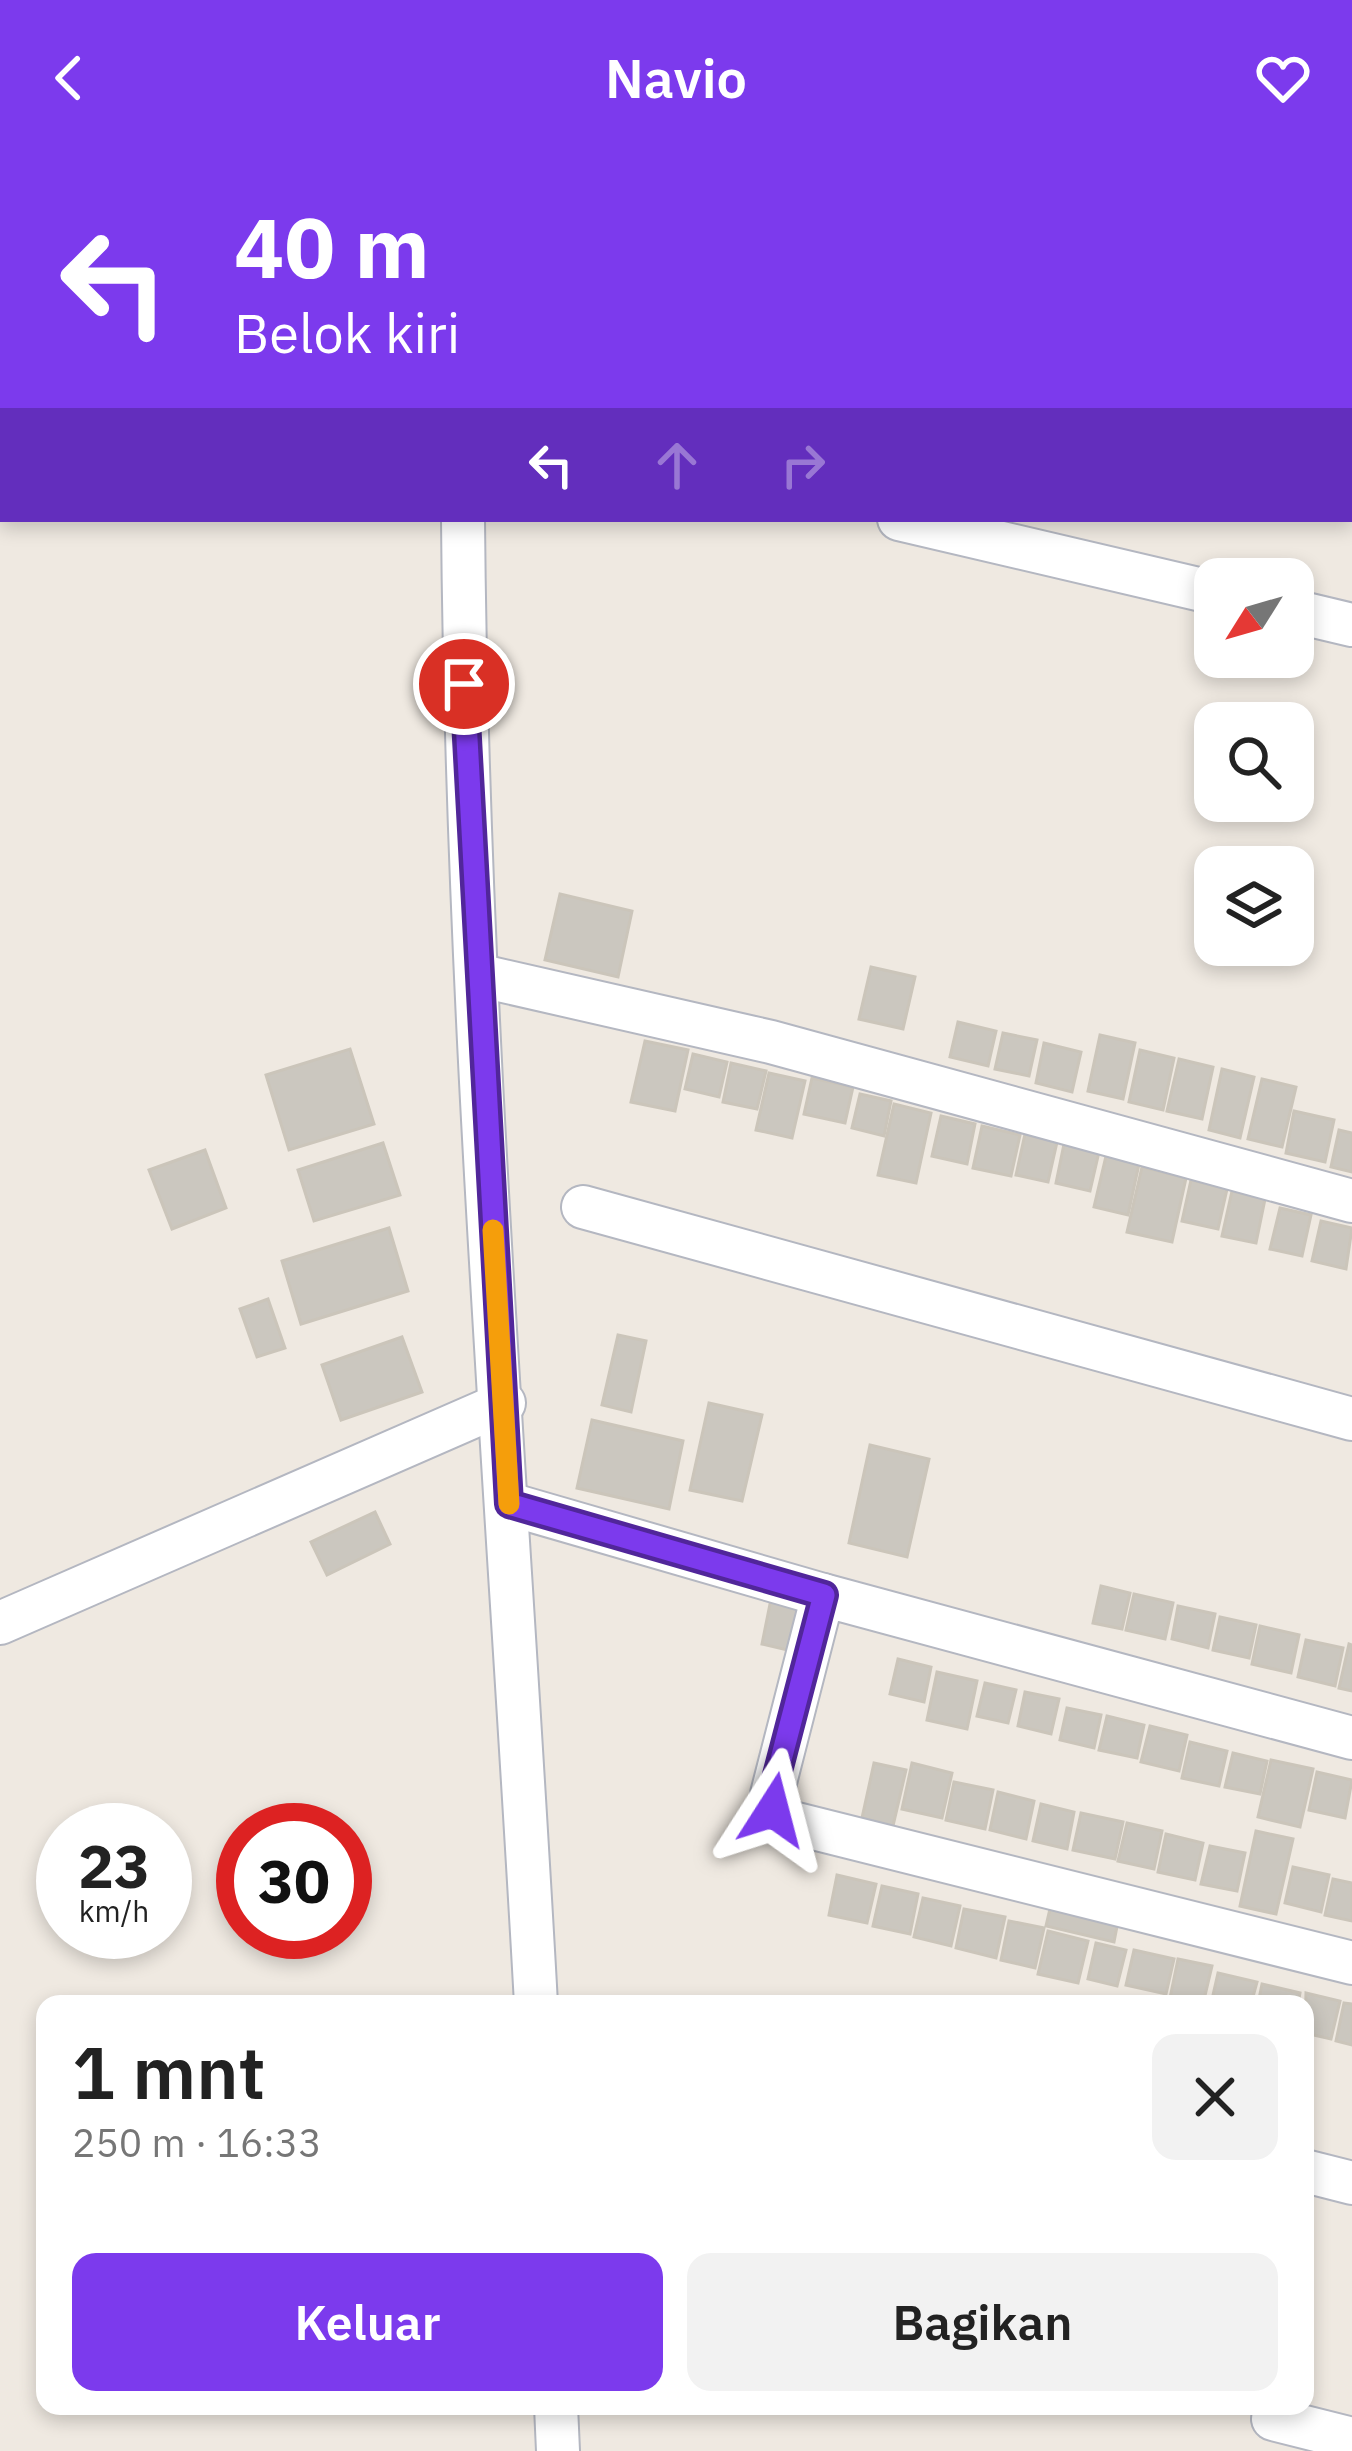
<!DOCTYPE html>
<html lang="id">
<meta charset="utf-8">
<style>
:root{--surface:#fff;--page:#f2f2f2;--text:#222;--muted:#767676;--accent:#7c3aed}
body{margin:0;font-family:"IBM Plex Sans",sans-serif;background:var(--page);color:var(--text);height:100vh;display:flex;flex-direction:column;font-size:45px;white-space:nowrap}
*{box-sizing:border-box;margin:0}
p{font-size:39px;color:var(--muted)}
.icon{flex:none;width:66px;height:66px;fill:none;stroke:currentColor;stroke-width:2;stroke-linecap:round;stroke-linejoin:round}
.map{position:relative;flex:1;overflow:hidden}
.drawer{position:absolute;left:36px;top:1839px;width:1278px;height:420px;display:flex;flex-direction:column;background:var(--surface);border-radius:24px;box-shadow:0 6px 18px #0003}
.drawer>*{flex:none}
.banner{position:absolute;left:0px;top:0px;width:1353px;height:366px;box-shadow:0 6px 18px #0003;background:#7c3aed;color:#fff;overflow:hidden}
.needle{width:78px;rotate:233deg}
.tools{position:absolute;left:1194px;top:402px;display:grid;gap:24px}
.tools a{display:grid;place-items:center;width:120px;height:120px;border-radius:24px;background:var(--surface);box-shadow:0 6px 18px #0003;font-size:60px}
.speed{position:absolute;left:36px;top:1647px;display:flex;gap:24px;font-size:60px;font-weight:700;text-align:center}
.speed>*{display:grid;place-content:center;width:156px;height:156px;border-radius:50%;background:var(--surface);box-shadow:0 6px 18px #0003;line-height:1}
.speed small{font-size:30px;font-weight:400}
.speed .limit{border:18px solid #d22;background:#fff;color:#111}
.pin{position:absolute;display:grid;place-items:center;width:102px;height:102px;color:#fff;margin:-51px;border:6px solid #fff;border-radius:50%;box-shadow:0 3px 12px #0007}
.me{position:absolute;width:132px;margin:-66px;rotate:9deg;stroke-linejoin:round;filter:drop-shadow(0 0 9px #0008)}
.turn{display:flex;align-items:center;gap:42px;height:252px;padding:0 36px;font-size:54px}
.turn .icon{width:156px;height:156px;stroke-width:2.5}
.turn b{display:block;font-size:84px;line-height:102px}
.lanes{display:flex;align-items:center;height:114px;padding:0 36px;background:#0003;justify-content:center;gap:60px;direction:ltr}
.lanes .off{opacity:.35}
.round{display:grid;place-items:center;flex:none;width:126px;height:126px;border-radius:24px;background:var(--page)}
.headline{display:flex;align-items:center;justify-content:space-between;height:204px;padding:0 36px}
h1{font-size:72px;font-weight:600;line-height:90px}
.cta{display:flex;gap:24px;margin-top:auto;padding:24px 36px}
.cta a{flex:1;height:138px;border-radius:24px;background:var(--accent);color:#fff;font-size:48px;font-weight:600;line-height:138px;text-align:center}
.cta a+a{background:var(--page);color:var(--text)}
header{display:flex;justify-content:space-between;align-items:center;height:156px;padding:0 36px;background:var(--accent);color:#fff;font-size:54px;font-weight:600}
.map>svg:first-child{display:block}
</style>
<header><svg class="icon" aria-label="back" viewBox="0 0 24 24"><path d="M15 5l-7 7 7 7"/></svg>Navio<svg class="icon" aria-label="heart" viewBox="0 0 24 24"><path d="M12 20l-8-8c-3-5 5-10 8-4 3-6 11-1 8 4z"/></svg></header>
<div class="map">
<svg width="1352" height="2295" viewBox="0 0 1352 2295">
<rect width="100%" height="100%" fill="#efe9e1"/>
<g fill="#cbc7bf" stroke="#cbc5ba" stroke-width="3">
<path d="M560 738 632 755 618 821 545 804Z"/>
<path d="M871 811 915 821 903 873 859 863Z"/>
<path d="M958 866 996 875 988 910 950 901Z"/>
<path d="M1003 877 1037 884 1029 920 995 913Z"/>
<path d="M1100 879 1135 887 1123 943 1088 935Z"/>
<path d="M645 885 688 894 675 955 631 946Z"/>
<path d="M1044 887 1081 896 1072 936 1036 927Z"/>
<path d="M350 893 374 968 289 994 266 919Z"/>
<path d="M1140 894 1174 902 1163 954 1129 946Z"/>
<path d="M693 898 727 906 719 941 685 933Z"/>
<path d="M1179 903 1213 911 1202 963 1167 955Z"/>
<path d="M731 907 766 915 757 953 723 946Z"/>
<path d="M1222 913 1254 921 1240 982 1209 974Z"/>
<path d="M769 917 805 925 792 982 756 974Z"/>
<path d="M812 922 853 931 845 967 804 958Z"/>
<path d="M1262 923 1296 931 1282 991 1248 983Z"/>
<path d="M860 938 891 945 884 980 852 972Z"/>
<path d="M894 948 931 957 916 1027 878 1019Z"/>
<path d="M1294 955 1334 964 1325 1006 1286 997Z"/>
<path d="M941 960 975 968 967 1008 932 1000Z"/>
<path d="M982 970 1020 979 1011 1020 973 1012Z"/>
<path d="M1339 974 1352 977V1016L1331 1011Z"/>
<path d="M1025 978 1057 986 1048 1026 1016 1019Z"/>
<path d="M383 987 400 1039 314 1065 298 1014Z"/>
<path d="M1064 988 1099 996 1090 1035 1056 1027Z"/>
<path d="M205 994 226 1052 172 1073 149 1014Z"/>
<path d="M1106 1000 1139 1008 1128 1059 1094 1051Z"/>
<path d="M1142 1011 1186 1022 1172 1086 1127 1076Z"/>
<path d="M1191 1024 1227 1033 1218 1073 1182 1065Z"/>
<path d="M1232 1035 1265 1043 1256 1087 1222 1080Z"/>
<path d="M1280 1052 1311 1059 1302 1100 1270 1093Z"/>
<path d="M1321 1065 1352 1072 1346 1113 1312 1105Z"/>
<path d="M389 1072 408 1135 301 1168 282 1105Z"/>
<path d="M268 1143 285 1192 257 1201 240 1153Z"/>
<path d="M618 1179 646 1185 631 1256 602 1249Z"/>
<path d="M402 1181 422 1236 341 1264 322 1209Z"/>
<path d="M709 1247 762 1259 742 1345 690 1334Z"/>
<path d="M592 1264 683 1285 669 1353 577 1332Z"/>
<path d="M870 1289 929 1303 907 1401 849 1387Z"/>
<path d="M375 1356 390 1388 327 1419 311 1386Z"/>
<path d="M1101 1430 1130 1437 1122 1473 1093 1467Z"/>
<path d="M1134 1438 1173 1447 1165 1483 1126 1474Z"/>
<path d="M771 1443 809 1452 800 1497 762 1488Z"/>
<path d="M1178 1450 1215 1458 1208 1492 1172 1483Z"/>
<path d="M1220 1461 1256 1469 1249 1502 1213 1494Z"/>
<path d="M1260 1470 1299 1479 1291 1517 1252 1508Z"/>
<path d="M1306 1484 1343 1492 1335 1530 1298 1521Z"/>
<path d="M1349 1488 1352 1489V1535L1339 1532Z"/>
<path d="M898 1503 931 1511 924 1546 890 1538Z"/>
<path d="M937 1516 977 1525 967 1573 927 1564Z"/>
<path d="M985 1527 1016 1534 1008 1567 977 1560Z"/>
<path d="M1025 1536 1059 1543 1051 1578 1018 1570Z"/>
<path d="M1067 1552 1101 1559 1094 1592 1060 1584Z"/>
<path d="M1107 1560 1144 1569 1137 1602 1099 1594Z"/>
<path d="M1150 1570 1187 1579 1179 1615 1141 1606Z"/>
<path d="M1190 1586 1227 1595 1219 1630 1182 1622Z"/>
<path d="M1233 1597 1267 1605 1260 1638 1225 1631Z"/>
<path d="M1271 1604 1313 1613 1300 1671 1258 1661Z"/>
<path d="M874 1607 906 1614 893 1670 862 1662Z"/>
<path d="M912 1607 952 1617 942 1662 902 1653Z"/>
<path d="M1317 1616 1352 1624 1345 1662 1309 1654Z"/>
<path d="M954 1626 993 1634 985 1673 946 1664Z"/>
<path d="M998 1636 1034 1645 1026 1683 990 1674Z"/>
<path d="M1041 1648 1074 1656 1067 1693 1033 1685Z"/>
<path d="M1081 1657 1123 1666 1115 1703 1073 1694Z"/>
<path d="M1127 1667 1162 1675 1154 1713 1118 1705Z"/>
<path d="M1256 1675 1293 1683 1276 1758 1240 1750Z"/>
<path d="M1166 1678 1203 1687 1195 1724 1158 1716Z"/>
<path d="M1210 1690 1245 1697 1237 1735 1201 1728Z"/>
<path d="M1293 1711 1329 1719 1321 1756 1285 1747Z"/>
<path d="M837 1719 876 1728 867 1767 829 1759Z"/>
<path d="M1333 1723 1352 1727V1765L1325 1759Z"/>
<path d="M882 1730 918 1738 910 1778 873 1770Z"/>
<path d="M1053 1740 1120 1755 1114 1786 1046 1770Z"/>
<path d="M923 1742 960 1750 951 1790 914 1781Z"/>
<path d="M964 1753 1005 1761 996 1802 956 1792Z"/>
<path d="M1009 1765 1044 1772 1035 1812 1001 1804Z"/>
<path d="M1048 1775 1088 1785 1078 1827 1038 1818Z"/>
<path d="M1096 1787 1126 1794 1117 1830 1088 1823Z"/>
<path d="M1134 1794 1174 1803 1166 1838 1126 1829Z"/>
<path d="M1178 1803 1212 1810 1203 1848 1170 1842Z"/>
<path d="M1218 1817 1257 1826 1251 1848H1211Z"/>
<path d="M1262 1828 1300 1837 1298 1848H1258Z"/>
<path d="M1306 1837 1340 1845 1331 1883 1305 1877Z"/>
<path d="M1344 1847 1352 1848V1889L1336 1885Z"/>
</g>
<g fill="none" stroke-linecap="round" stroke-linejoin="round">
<defs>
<g id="minor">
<path d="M528 0 539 3"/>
<path d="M469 3V0"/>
<path d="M1350 196H1352"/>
<path d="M463 363C467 858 509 1354 536 1848"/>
<path d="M899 363 1215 437"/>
<path d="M1293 455 1352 469"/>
<path d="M477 819 771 886 1352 1045"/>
<path d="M583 1051 1352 1263"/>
<path d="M509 1348 823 1439"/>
<path d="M0 1467 504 1247"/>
<path d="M1352 1582 823 1439 772 1638 773 1654 789 1666 1352 1807"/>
<path d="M1305 2015 1352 2027"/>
<path d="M556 2250 558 2295"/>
<path d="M1273 2263 1352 2283"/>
</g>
</defs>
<use href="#minor" stroke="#b4b7c1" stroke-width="46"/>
<use href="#minor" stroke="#fff" stroke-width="42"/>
</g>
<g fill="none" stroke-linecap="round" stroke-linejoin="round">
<defs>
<path id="route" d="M464 528 509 1348 824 1439 772 1638 773 1654"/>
</defs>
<use href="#route" stroke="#51269a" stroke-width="30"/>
<use href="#route" stroke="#7c3aed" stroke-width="21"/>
<path stroke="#f59e0b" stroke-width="21" d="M493 1074 509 1348"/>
</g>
</svg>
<div class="tools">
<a><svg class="needle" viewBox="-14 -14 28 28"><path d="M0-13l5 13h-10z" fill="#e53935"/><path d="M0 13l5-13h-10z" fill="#767676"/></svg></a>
<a><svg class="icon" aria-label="search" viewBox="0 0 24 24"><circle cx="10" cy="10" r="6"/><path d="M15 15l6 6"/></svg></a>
<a><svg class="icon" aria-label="layers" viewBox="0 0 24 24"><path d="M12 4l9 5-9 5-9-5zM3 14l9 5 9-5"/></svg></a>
</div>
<div class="speed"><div>23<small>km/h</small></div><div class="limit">30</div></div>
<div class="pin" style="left:464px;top:528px;background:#d93025"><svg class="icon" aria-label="arrive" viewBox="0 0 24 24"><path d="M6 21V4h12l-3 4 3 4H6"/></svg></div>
<svg class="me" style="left:773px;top:1654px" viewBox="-20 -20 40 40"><path d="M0-17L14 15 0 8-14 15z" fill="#7c3aed" stroke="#fff" stroke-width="4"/></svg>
<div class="banner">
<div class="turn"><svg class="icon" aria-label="left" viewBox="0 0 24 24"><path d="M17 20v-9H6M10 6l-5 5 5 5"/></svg><div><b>40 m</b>Belok kiri</div></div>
<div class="lanes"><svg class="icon" aria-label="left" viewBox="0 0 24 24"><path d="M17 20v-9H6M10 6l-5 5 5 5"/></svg><svg class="icon off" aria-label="ahead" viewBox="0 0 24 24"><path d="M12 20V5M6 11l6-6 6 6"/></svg><svg class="icon off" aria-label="right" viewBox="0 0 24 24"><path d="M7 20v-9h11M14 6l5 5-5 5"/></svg></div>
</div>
<section class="drawer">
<div class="headline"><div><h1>1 mnt</h1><p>250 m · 16:33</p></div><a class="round"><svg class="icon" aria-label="close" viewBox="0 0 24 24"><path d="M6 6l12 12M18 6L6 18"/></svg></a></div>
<div class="cta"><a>Keluar</a><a>Bagikan</a></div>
</section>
</div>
